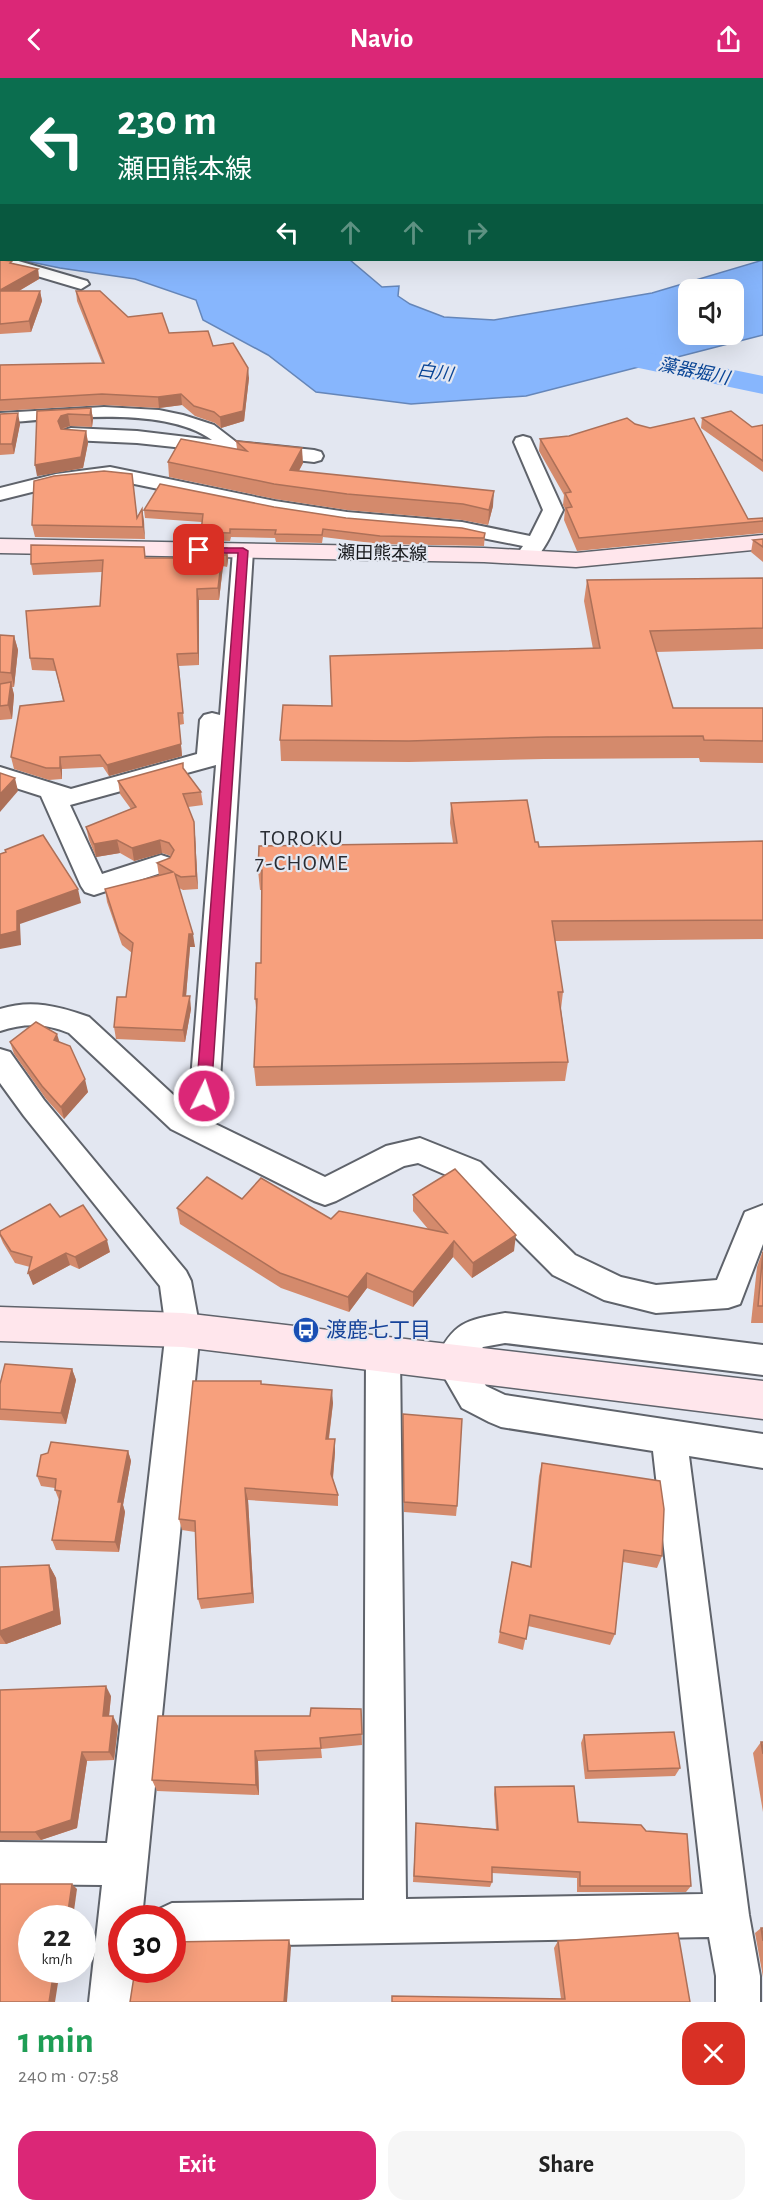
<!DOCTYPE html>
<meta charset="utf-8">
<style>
:root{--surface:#fff;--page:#f6f6f6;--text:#222;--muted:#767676;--accent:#db2777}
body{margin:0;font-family:"Alegreya Sans","Noto Sans JP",sans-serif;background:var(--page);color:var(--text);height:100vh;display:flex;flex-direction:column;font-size:22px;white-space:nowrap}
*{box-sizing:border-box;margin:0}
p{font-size:20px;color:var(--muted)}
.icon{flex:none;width:33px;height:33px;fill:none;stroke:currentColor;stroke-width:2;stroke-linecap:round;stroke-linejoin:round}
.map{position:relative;height:1924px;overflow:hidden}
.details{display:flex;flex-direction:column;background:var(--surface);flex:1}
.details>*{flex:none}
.guide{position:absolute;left:0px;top:0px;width:764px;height:183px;box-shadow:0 6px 24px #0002;background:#0b6e4f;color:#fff;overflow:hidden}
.buttons{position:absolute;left:678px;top:201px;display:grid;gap:12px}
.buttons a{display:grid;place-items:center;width:66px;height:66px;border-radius:12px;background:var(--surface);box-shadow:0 6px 24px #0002;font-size:30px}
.speed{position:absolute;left:18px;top:1827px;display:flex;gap:12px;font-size:30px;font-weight:700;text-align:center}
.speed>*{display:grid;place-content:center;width:78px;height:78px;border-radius:50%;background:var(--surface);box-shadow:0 6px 24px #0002;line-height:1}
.speed small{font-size:15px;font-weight:400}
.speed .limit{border:9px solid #d22;background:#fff;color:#111}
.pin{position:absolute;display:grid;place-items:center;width:51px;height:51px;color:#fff;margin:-26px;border-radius:12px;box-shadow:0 3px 9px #0006}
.me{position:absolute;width:66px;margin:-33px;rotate:4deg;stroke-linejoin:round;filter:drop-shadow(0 0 4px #0008)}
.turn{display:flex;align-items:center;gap:21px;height:126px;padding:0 18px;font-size:27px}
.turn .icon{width:78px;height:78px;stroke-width:2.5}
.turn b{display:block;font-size:42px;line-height:51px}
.lanes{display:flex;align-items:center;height:57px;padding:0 18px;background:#0003;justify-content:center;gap:30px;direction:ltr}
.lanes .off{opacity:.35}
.round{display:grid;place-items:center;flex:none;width:63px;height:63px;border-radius:18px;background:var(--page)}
.headline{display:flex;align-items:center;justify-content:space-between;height:102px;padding:0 18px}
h1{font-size:36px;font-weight:700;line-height:45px;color:#1e9e55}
.button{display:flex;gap:12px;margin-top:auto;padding:12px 18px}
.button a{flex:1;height:69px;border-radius:18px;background:var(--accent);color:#fff;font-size:24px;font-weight:700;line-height:69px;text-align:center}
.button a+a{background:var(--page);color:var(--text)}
header{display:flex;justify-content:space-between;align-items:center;height:78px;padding:0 18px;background:var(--accent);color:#fff;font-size:27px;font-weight:700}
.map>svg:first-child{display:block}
</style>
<header><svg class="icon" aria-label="back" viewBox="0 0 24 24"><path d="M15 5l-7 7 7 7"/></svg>Navio<svg class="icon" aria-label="share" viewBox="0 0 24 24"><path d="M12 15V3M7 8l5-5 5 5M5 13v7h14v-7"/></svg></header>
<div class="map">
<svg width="763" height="1924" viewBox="0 0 763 1924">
<rect width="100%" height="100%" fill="#e3e7f1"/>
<path fill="#87b6fd" stroke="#6586b9" stroke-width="1.5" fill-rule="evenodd" d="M21 182H350L382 209 399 208 398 218 410 226 444 239 494 242 652 215 763 182V257L526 318 411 326 316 314 268 277 203 242 196 222 135 201 60 190ZM688 212H734V256H688Z"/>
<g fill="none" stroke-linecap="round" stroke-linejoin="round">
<path fill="#87b6fd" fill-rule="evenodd" d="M626 270 763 298V316L615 285 611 279 615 273Z"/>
<defs>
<g id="street">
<path d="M0 177 2 182H15L87 203 89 206 81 211 0 187Z"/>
<path d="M104 329 159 332 183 337 214 347 236 364 314 372 321 374 323 378 321 382 314 384 137 365 71 362 64 360 62 356 64 352 71 350 137 353 212 362C164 327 58 341 0 345V335Z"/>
<path d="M523 358 530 360 532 364 563 432C556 445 545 475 532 483 528 486 522 484 518 483L515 479 523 468 462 456 347 446 275 435 110 401 56 408 0 422V410L56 396 110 389 275 423 347 434 462 444 530 458 543 432 514 364 516 360Z"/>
<path d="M243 467 250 469 253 473 219 1018 203 1040 325 1099 386 1068 420 1060 480 1084 575 1177 621 1199 656 1207 717 1202 745 1134 763 1127V1166L740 1226 728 1230 656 1235 604 1222 553 1197 458 1102 418 1085 404 1088 336 1123 325 1127 314 1123 171 1051 69 955C45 945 24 945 0 953V931C31 921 59 928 89 939L181 1024 190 1014 216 687 70 727 102 796 161 777 170 780 174 786 170 792 94 817 85 814 81 808 41 718 0 705V689L71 711 197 676 200 642 204 637 212 635 220 637 233 473 236 469Z"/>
<path d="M0 971 10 974 44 1022 186 1193 191 1203 200 1252 142 1840H122V1892H136L133 1924H89L102 1807 0 1806V1764L107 1765 166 1252 160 1208 24 1038 0 1005Z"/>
<path d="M505 1235 763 1267V1297L505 1265 483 1269 471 1284 486 1308 505 1317 763 1356V1390L689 1378 749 1837 760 1898V1924H716V1898L709 1859 172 1869V1840H153L157 1832 172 1825 364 1822 366 1275 371 1264 383 1260 395 1264 400 1275 406 1821 703 1816 653 1373 501 1349 489 1344 462 1330 435 1283C453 1244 466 1242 505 1235Z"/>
</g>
<g id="secondary">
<path d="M763 457V471L576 489 484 484 0 475V461L484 470 576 475Z"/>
<path d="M0 1229 183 1235 763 1303V1341L183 1269 0 1263Z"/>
</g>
</defs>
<use href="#street" stroke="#5f636b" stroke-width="4"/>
<use href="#secondary" stroke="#5f636b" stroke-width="3"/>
<use href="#street" fill="#fff" fill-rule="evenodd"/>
<use href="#secondary" fill="#ffe6ec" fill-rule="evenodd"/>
</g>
<g fill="#d48a6c">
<path d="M90 0H763V12H762V2H90Z"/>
<path d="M0 180 12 186 38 191 39 201 19 213H40L42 223 31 254 0 256Z"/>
<path d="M76 213 128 239 169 255 213 268 249 300 244 343 221 350 215 345 195 338 182 327 159 330 104 327 0 333V287L102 285 77 223Z"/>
<path d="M91 330 93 341 92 349 70 348 63 351 86 353 88 365 83 390 37 398V333Z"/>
<path d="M0 336 20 346 14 376 0 377Z"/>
<path d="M702 340 752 349 763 347V394L701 350Z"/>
<path d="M540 361 748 441 763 440V455L577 473 564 442 565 431 563 427 564 417 539 373Z"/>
<path d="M236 363 303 385 299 393 493 428 488 447 462 442 347 432 275 421 169 399 168 384 237 371Z"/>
<path d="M132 396 137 439 142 431 145 461 35 459 32 447Z"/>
<path d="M274 429 346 440 485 455 484 468 380 466 323 459 322 465 276 464 275 460 231 459 230 463 202 462 201 454 202 444 145 440 144 432Z"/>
<path d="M763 461V484L751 474 753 462Z"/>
<path d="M227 470 228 481 227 489 223 488 219 522H199V587L179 588 184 646 179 647 182 678 109 698 103 689 62 691V701L49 702 14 691 11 679 63 623 56 593 32 592 30 580 100 528 102 494 33 497 31 486 146 480H196Z"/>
<path d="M763 500V571L656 574 673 630H763V685L700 684 699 680 544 681 409 684 281 683 280 662 332 628 593 571 584 523 587 502Z"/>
<path d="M0 557 14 558 18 572 14 609H12L14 617 12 641 0 642Z"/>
<path d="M183 690 201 714 203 727 188 729 195 757 198 811 183 812 179 810 195 869H190L186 918 191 931 185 964 116 961 114 949 126 919 132 875 122 867 107 824 105 811 159 798 157 785 170 780 171 778 162 775 134 783 120 775 96 779 89 762 86 749 131 731 120 716 118 703Z"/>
<path d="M451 725 535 764 539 769 763 763V861L555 863 563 914 561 931 568 984 565 1003 256 1008 254 989 257 938 255 921 261 885 262 812H260L258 792 453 765 450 745Z"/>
<path d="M10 964H60L88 1014 64 1041 46 1021 14 976Z"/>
<path d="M413 1117 514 1173 472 1200 453 1179 413 1229 367 1210 349 1234 281 1210 180 1146 177 1130 242 1121 331 1141 428 1151 413 1133Z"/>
<path d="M60 1139 110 1174 79 1191 70 1187 33 1207 30 1189 15 1185 3 1165 0 1158V1153Z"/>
<path d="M763 1172V1245H751L757 1189Z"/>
<path d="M72 1291 76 1302 66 1346 0 1342V1306Z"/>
<path d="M261 1303V1306L333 1325 329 1361 335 1374 333 1401 338 1417V1428L248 1422 254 1525 201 1531 198 1521 195 1454 182 1452 179 1441Z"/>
<path d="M403 1347 457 1428 456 1438 404 1434Z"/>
<path d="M128 1373 131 1383 123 1427 125 1434 119 1474 56 1472 52 1462 59 1422 55 1412V1410L41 1408 37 1398Z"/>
<path d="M542 1385 662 1478 657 1490 623 1484 615 1556 610 1567 528 1548 523 1572 498 1565 512 1484 530 1488 539 1398Z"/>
<path d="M49 1487 56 1500 61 1546 6 1566H0V1489Z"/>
<path d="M0 1612 111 1618 109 1638 118 1648 114 1682 87 1683 77 1750 41 1762H0Z"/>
<path d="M361 1631 362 1667 321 1671 322 1680 258 1683 259 1717 157 1713 152 1702 310 1638Z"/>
<path d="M584 1657 680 1690 675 1698 585 1701 581 1665Z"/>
<path d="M761 1664H763V1734L753 1675Z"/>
<path d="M495 1709 578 1744 691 1808 686 1814H577V1800L492 1795V1804L490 1809 413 1804 416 1745 496 1751 494 1716Z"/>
<path d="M761 1850H763V1899L755 1855Z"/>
<path d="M558 1863 690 1924 561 1921 554 1870Z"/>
</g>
<g fill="#ad7058">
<path d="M38 191 39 201 0 224V212Z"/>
<path d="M40 213 42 223 31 254 29 243Z"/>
<path d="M248 290 249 300 244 343 221 350 220 339Z"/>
<path d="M181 316 182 327 159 330 158 319Z"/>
<path d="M91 330 93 341 92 349 90 337Z"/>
<path d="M18 335 20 346 14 376 12 366Z"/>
<path d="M68 336 70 348 63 350 60 355 58 343 61 338Z"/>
<path d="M86 353 88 365 83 390 37 398 35 387Z"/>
<path d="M302 370 303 385 291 407 290 392Z"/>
<path d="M494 413 493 428 488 447 489 432Z"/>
<path d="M142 431 144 443 145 461 143 449Z"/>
<path d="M227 470 228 481 227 489 226 477Z"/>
<path d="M222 477 223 488 219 522 218 510Z"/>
<path d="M197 511 199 522V587L198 575Z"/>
<path d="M14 558 18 572 14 609 11 595Z"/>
<path d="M11 604 14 617 12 641 8 627Z"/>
<path d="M178 635 182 678 109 698 107 687Z"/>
<path d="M60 679 62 691V701L60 690Z"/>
<path d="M15 700 18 713 0 734V716Z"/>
<path d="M194 744 195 757 198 811 196 798Z"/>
<path d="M117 762 120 775 96 779 94 766Z"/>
<path d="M160 762 162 775 134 783 132 770Z"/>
<path d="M78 811 81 825 20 846 21 867 0 871V857L17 833Z"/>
<path d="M189 856H193L195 869H190L185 931 183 918Z"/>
<path d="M190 918 191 931 185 964 183 952Z"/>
<path d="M57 956 61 969 54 962Z"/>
<path d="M85 1001 88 1014 64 1041 61 1029Z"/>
<path d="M516 1157 514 1173 472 1200 473 1185Z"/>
<path d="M107 1162 110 1174 79 1191 75 1179Z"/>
<path d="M454 1163 453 1179 413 1229V1214Z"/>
<path d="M66 1175 70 1187 33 1207 28 1195Z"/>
<path d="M367 1195V1210L349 1234 348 1219Z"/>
<path d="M72 1291 76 1302 66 1346 61 1335Z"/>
<path d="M332 1312 333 1325 327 1373 326 1361Z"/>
<path d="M335 1361V1374L332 1408 331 1396Z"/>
<path d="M128 1373 131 1383 123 1427 125 1434 119 1474 115 1464 118 1424Z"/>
<path d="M245 1410 248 1422 254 1525 252 1515Z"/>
<path d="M49 1487 56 1500 61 1546 6 1566 0 1557V1553Z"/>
<path d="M106 1608 111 1618 108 1648 103 1638Z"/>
<path d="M113 1638 118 1648 114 1682 109 1674Z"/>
<path d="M255 1673 258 1683 259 1717 256 1707Z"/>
<path d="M82 1674 87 1683 77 1750 41 1762 35 1754Z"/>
<path d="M72 1806 77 1811 73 1840H67Z"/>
<path d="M289 1862 291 1869 287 1924H284Z"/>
<path d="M54 1892H60L55 1924H49Z"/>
</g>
<g fill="#f7a07d" stroke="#ad7058" stroke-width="1.5">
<path d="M137 0H763V1L205 2Z"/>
<path d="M762 46 763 47V63H762Z"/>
<path d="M0 180H2V182L12 183 10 185 38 191 0 212Z"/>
<path d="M0 213H40L29 243 0 246Z"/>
<path d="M76 213H100L128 239 162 235 169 255 208 253 213 268 233 265 248 290 243 333 220 339 214 334 194 328 181 316 158 319 102 316 0 322V287L104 285Z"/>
<path d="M91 330 90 337 68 336 61 338 58 343 61 351 86 353 81 379 35 387 37 333Z"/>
<path d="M731 333 752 349 763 347V383L702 340Z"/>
<path d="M18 335 12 366H0V336Z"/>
<path d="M627 340 635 346 650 350 694 340 748 441 763 440V443L579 460 566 430 572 429 565 415 571 414 540 361 569 358Z"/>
<path d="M181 361 247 373 236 363 302 370 290 392 494 413 489 432 463 426 347 416 274 406 168 384Z"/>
<path d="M104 393 132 396 137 440 142 431 143 449 32 447 34 403 54 398Z"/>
<path d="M160 406 274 429 346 440 462 450 485 455 484 460 380 458 323 451 322 457 275 456 276 452 230 451V455L201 454 203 436 144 432Z"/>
<path d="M763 461V469L753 462Z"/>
<path d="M31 467 144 469 145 480H196L198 470H227L226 477H222L218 510 197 511 198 575 177 576 183 635H178L181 666 107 687 100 677 60 679V690H46L11 679 20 628 64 623 53 581 30 580 26 533 100 528 103 482 31 486Z"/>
<path d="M763 500V550L650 553 673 630H763V663L704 662 703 658 546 659 409 663 280 662 283 627 332 628 330 578 600 570 587 502Z"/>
<path d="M0 557 14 558 11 595 0 594Z"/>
<path d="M11 604 8 627 0 628V606Z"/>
<path d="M183 685V690L201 714 183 716 194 744 196 798 181 799 175 796 193 856H189L183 918H190L183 952 114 949 117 919H126L133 865 119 854 105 811 173 794 157 785 170 780 174 772 169 765 160 762 132 770 117 762 94 766 86 749 136 729 118 703Z"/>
<path d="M0 695 15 700 0 716Z"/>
<path d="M527 722 535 764H538L539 769 763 763V842L552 843 563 914H558L568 984 254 989 257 921H255L256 885H261L262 792H258L259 768 457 765 451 725Z"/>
<path d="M43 757 78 811 17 833V853L0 857V776L6 774 5 772Z"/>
<path d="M36 944 57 956 54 962 70 968 85 1001 61 1029 42 1008 10 964Z"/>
<path d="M455 1091 516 1157 473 1185 454 1163 413 1214 367 1195 348 1219 280 1195 177 1130 207 1099 242 1121 261 1100 331 1141 339 1133 447 1155 413 1117Z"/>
<path d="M50 1126 60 1139 83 1127 107 1162 75 1179 66 1175 28 1195 32 1179 11 1173 0 1156V1153Z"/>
<path d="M763 1174V1228H758Z"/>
<path d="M5 1286 72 1291 61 1335 0 1331V1306Z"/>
<path d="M193 1303H261V1306L332 1312 326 1361H335L331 1396 338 1417 245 1410 252 1515 198 1521 195 1443 179 1441Z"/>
<path d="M403 1336 462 1341 457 1428 404 1424Z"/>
<path d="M51 1364 128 1373 118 1424H122L115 1464 52 1462 61 1413 55 1412 56 1401 37 1398 41 1377 48 1375Z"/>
<path d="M542 1385 660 1403 664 1431 662 1478 624 1472 615 1556 530 1537 526 1561 500 1554 512 1484 531 1489Z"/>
<path d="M49 1487 54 1533 0 1553V1489Z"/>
<path d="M106 1608 103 1638H113L109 1674H82L71 1742 35 1754H0V1612Z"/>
<path d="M311 1630 361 1631 362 1656 320 1660 321 1670 255 1673 256 1707 152 1702 158 1638H310Z"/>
<path d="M674 1654 680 1690 588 1693 584 1657Z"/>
<path d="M761 1664H763V1676Z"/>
<path d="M574 1708 578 1744 641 1747 646 1753 687 1756 691 1808H580V1794L492 1789V1804L414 1798 416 1745 498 1752 495 1709Z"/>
<path d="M0 1806H72L67 1840H32V1892H54L49 1924H0Z"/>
<path d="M761 1850H763V1863Z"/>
<path d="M678 1855 690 1924H392V1918L565 1921 558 1863Z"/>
<path d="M289 1862 284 1924H130L135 1892H172V1864Z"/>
</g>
<path fill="#db2777" stroke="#8e194d" stroke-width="1.5" d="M196 470H243L248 473 211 1018 209 1022H199L196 1018 238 475H199L196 474Z"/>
<defs>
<symbol id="bus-disc" viewBox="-11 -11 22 22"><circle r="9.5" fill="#1a4fb4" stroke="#e3e7f1"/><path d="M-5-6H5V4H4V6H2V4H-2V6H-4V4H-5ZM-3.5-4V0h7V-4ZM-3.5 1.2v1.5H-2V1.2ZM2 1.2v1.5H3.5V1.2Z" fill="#fff"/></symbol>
</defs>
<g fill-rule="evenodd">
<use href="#bus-disc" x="291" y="1237" width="30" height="30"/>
</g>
<g text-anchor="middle" stroke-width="4.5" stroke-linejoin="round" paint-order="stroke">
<g font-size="18" font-style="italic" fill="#094596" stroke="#e3e7f1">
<text transform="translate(694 293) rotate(12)" y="6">藻器堀川</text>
<text transform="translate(435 294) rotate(8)" y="6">白川</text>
</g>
<g font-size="18" fill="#151619" stroke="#e3e7f1">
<text transform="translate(382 475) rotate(1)" y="6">瀬田熊本線</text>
</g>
<g font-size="21" fill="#164399" stroke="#e3e7f1" text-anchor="start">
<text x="326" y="1259">渡鹿七丁目</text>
</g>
<g font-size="22" letter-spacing="1.5" fill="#292d34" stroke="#e3e7f1">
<text x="302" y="767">TOROKU<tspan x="302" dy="25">7-CHOME</tspan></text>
</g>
</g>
</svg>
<div class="buttons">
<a><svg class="icon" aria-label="sound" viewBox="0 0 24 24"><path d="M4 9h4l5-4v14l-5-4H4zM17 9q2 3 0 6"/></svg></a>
</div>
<div class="speed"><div>22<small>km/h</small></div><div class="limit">30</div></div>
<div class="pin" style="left:199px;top:472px;background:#d93025"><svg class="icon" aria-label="arrive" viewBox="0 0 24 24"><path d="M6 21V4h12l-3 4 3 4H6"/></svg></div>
<svg class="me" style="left:204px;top:1018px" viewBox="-20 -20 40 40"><circle r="17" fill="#db2777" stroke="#fff" stroke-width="3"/><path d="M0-11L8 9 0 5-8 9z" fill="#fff"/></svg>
<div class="guide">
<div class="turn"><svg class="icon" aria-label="left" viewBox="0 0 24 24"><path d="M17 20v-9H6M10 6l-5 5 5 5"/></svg><div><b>230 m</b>瀬田熊本線</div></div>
<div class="lanes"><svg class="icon" aria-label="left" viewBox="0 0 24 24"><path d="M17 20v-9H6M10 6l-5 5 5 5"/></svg><svg class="icon off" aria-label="ahead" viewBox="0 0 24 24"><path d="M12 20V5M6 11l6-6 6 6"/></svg><svg class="icon off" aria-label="ahead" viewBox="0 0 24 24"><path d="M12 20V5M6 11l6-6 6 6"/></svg><svg class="icon off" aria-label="right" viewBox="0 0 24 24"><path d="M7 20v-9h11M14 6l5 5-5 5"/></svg></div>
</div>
</div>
<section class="details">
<div class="headline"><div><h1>1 min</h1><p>240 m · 07:58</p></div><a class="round" style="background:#d93025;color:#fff"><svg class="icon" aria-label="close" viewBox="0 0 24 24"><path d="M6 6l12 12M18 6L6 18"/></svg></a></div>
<div class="button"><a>Exit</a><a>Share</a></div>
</section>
